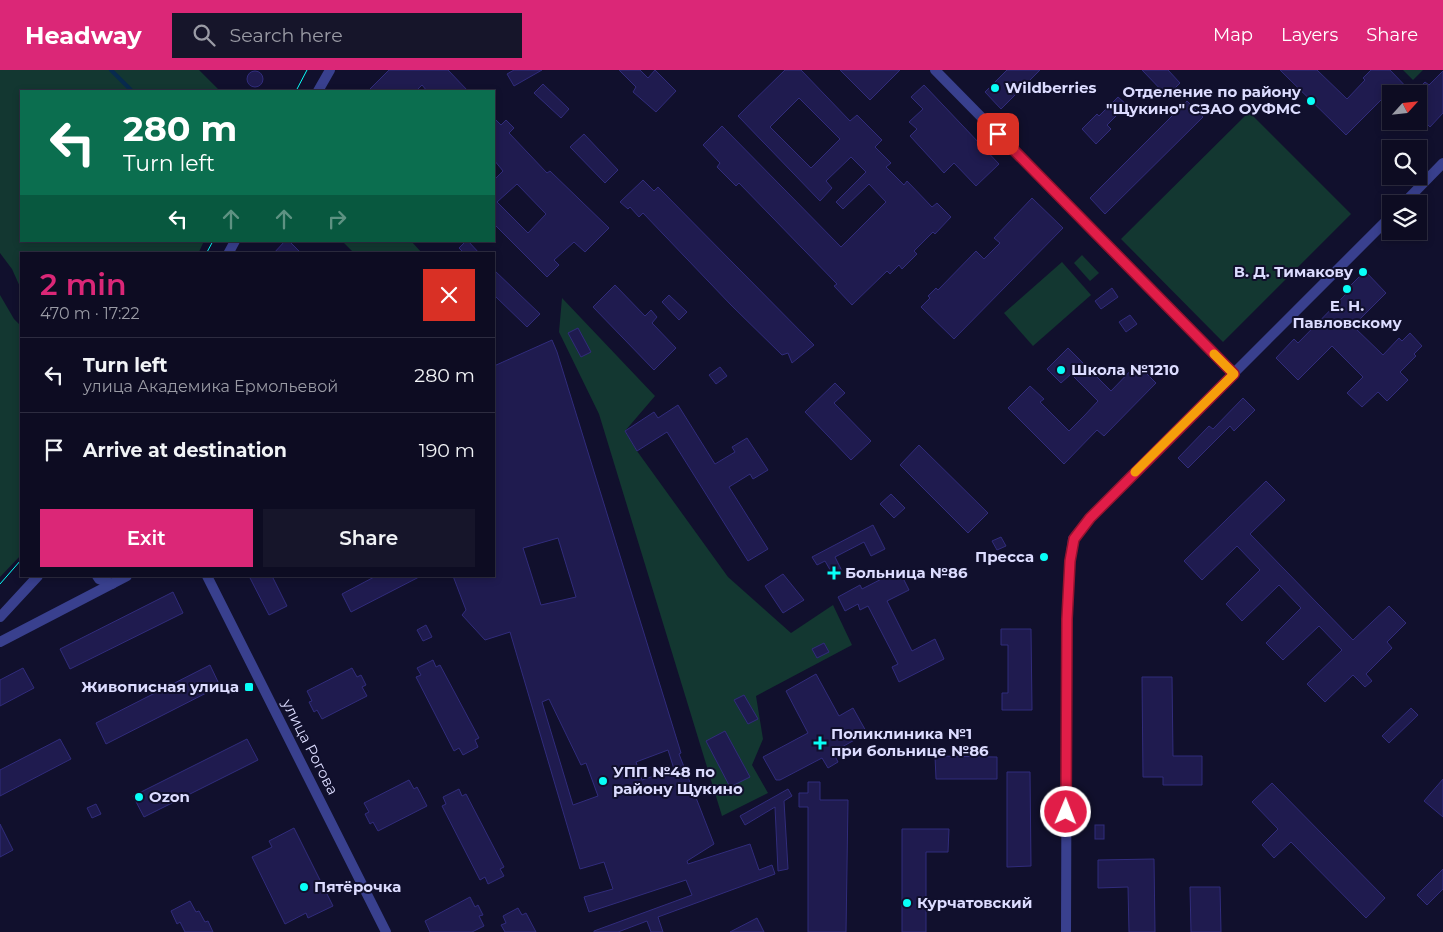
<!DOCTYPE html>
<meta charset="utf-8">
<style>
:root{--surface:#0d0c22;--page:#16152a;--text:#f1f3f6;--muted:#9a9ba5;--line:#2d2c40;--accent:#db2777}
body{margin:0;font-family:Montserrat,sans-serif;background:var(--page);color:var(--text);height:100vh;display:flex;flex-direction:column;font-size:19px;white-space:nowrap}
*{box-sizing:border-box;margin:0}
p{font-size:16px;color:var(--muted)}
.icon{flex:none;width:28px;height:28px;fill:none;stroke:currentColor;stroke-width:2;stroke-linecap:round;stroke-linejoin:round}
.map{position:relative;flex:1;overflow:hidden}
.drawer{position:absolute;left:20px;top:182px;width:475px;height:325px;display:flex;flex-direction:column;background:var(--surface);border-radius:0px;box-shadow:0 2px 8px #0003,0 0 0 1px var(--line)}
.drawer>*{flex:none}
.guide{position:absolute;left:20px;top:20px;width:475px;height:152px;border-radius:0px;box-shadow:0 2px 8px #0003,0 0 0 1px var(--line);background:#0b6e4f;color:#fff;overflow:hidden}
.needle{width:32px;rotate:63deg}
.buttons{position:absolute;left:1382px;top:15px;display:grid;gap:10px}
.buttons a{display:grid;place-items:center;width:45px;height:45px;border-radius:0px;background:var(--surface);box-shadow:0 2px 8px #0003,0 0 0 1px var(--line);font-size:25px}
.pin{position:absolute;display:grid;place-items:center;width:42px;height:42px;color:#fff;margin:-21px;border-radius:10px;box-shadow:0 2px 8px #0006}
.me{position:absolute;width:55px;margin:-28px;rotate:1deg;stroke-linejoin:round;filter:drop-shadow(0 0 4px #0008)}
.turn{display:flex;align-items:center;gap:18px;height:105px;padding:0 20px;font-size:22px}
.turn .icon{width:65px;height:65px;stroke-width:2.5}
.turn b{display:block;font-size:35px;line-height:42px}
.lanes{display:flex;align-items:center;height:48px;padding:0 20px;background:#0003;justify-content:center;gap:25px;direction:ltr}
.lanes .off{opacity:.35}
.round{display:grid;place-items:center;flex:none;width:52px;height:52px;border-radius:0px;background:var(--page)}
.head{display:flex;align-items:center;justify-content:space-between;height:85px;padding:0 20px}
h1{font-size:30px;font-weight:600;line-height:38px;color:var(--accent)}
.button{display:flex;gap:10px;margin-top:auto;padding:10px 20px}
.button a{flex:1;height:58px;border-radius:0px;background:var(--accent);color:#fff;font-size:20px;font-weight:600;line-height:58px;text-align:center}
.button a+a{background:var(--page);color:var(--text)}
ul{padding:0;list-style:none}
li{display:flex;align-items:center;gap:15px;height:75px;padding:0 20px;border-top:1px solid var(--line)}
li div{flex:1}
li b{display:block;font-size:19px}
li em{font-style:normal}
header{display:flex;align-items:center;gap:30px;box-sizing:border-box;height:70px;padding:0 25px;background:var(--accent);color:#fff}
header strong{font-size:24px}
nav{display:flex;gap:28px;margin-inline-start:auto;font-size:18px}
.search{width:350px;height:45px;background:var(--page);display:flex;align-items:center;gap:12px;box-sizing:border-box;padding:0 18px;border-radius:0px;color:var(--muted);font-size:19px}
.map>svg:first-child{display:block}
</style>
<header>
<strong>Headway</strong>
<div class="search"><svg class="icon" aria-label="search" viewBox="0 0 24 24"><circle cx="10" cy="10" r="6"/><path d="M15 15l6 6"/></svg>Search here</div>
<nav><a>Map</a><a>Layers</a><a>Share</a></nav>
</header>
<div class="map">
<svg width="1443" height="862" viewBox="0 0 1443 862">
<rect width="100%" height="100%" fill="#11102d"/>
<g fill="#133731">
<path d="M0 0H199L220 21H21V171H204L198 184H21V219L12 199 0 183Z"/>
<path d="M1403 0H1423L1413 10Z"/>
<path d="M1249 42 1351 144 1223 272 1121 169Z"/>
<path d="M342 171H411L422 183 421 184H355Z"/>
<path d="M1082 185 1099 203 1090 211 1074 193Z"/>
<path d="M1062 192 1091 225 1033 276 1004 243Z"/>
<path d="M0 225 14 249 21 256V485L0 507Z"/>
<path d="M562 228 655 326 625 361 637 381 728 507 791 563 833 535 852 575 756 626 763 669 752 695 768 723 722 746 599 344 559 262Z"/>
</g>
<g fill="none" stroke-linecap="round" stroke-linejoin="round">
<path stroke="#082a4e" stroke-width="4" d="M111 0 132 21"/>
</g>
<g fill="#1f1b4f" stroke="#312c7c" fill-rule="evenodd">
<path d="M389 0H448L468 21H427L422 15 416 21H368Z"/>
<path d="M514 0H542L514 16 507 4Z"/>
<path d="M619 0H640L648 8 655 0 676 21 656 42 633 22 636 17Z"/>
<path d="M785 0H801L850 51 857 45 882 70 875 77 891 93 886 97 904 115 907 111 932 137 937 133 951 147 935 164 933 162 914 181 917 184 902 199 899 195 890 204 887 201 852 235 834 216 837 214 739 113 736 116 717 97 720 93 703 75 722 56 841 177 886 132 869 114 843 139 836 132 866 102 851 87 826 111 832 118 820 131 738 46ZM799 28 840 69 811 98 770 57Z"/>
<path d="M840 0H900L870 30Z"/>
<path d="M1007 0H1040L1001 39 985 22Z"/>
<path d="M1142 0H1168L1180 13 1167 26Z"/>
<path d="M1280 0H1317L1347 29 1365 10 1363 8 1371 0H1390L1413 24H1389L1388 23 1346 65Z"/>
<path d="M1443 1V43L1430 57 1419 46V18L1425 12 1429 15Z"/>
<circle cx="255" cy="9" r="8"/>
<path d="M543 14 569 39 561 48 534 23Z"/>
<path d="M924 15 999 94 976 116 954 93 944 103 910 66 917 59 909 52 923 39 911 27Z"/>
<path d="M1118 27 1127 35 1107 55 1111 59 1096 74 1082 59 1097 44 1099 46Z"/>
<path d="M1187 31 1203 47 1105 144 1090 128Z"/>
<path d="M494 48 501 55 506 50 514 58 509 63 547 103 550 101 609 158 585 182 574 172 554 190 559 195 547 207 494 154V110L503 101 494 90ZM517 114 546 144 528 163 497 132Z"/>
<path d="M584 64 618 100 605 113 570 77Z"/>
<path d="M643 110 654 121 658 117 814 275 792 293 788 283 782 285 731 235 643 143 639 147 630 137 628 139 620 132Z"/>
<path d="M1032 128 1063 158 954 269 921 237 930 228 928 226 936 218 938 220 976 181 984 189 1000 173 994 168Z"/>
<path d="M285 171H289L302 184H273Z"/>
<path d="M466 171H468L480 184H465L459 178Z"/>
<path d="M494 200 540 244 527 257 494 225Z"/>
<path d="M1365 201 1386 223 1353 256 1383 285 1399 268 1402 271 1410 263 1422 276 1414 284 1416 286 1400 302 1408 310 1387 331 1378 322 1362 337 1347 323 1363 307 1332 276 1298 310 1276 288 1294 269 1298 273 1347 223 1345 221Z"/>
<path d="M615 215 645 246 651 240 657 247 652 253 676 278 654 300 593 237Z"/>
<path d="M1112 218 1118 227 1101 239 1095 231Z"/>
<path d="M669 225 687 242 679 250 662 232Z"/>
<path d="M1130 245 1137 254 1126 262 1119 252Z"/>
<path d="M578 258 591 282 581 287 568 263Z"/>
<path d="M552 270 557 282 681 683 679 684 714 774 687 791 688 794 750 774 759 800 772 795 775 804 658 847 663 862H651L647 851 618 862H594V861L692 825 686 810 589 842 584 827 613 819 604 792 580 799 510 562 485 570 462 545 466 540 453 506H494V296ZM558 468 576 527 541 535 523 478ZM549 629 581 695 586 693 598 726 573 735 542 632ZM668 680 674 699 642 710 636 692Z"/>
<path d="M1068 278 1111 321 1137 294 1156 313 1104 366 1097 360 1064 394 1008 338 1030 316 1044 329 1040 332 1069 361 1084 346 1098 331 1071 304 1061 313 1047 299Z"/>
<path d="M720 297 727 306 716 314 709 305Z"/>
<path d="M835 313 845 323 834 333 871 371 851 390 805 342Z"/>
<path d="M1243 328 1255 340 1234 361 1230 356 1188 398 1178 388 1209 356 1213 359Z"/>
<path d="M678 335 715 394 735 382 732 377 747 368 768 400 753 409 750 404 729 417 768 479 748 491 667 362 637 381 625 361 654 342 658 348Z"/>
<path d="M919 375 988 443 968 463 900 395Z"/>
<path d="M1266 411 1285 430 1250 464 1353 570 1389 536 1406 553 1387 572 1392 578 1366 604 1372 611 1365 617 1353 605 1325 632 1307 614 1342 580 1319 556 1283 590 1266 573 1301 538 1279 515 1242 551 1226 534 1260 500 1237 476 1202 510 1184 491Z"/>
<path d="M891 424 905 438 894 448 880 434Z"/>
<path d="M873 455 885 479 871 486 864 472 835 487 842 501 833 505 825 491 817 495 812 487Z"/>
<path d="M1001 467 1006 476 997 480 992 471Z"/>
<path d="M899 500 909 520 887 531 912 581 935 569 944 589 899 612 892 597 898 594 868 536 860 540 858 534 845 541 838 527 860 515 862 519Z"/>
<path d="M783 504 804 530 783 543 765 516Z"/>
<path d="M249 506H272L287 536 269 545Z"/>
<path d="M376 506H421L351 542 342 524Z"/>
<path d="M173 522 183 543 70 599 60 579Z"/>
<path d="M426 555 432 567 423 571 417 560Z"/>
<path d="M1001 559H1031L1032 640H1002V623H1008V575H1001Z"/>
<path d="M824 573 829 582 817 588 812 579Z"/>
<path d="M433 590 436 597 440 595 479 668 475 670 478 677 463 685 459 678 454 681 416 607 421 605 417 598Z"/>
<path d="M210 595 220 616 106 674 96 653Z"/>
<path d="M23 598 34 618 0 636V610Z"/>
<path d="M352 598 357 607 361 605 366 615 362 617 367 626 322 649 317 640 314 642 309 632 312 631 307 621Z"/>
<path d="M816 604 839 646 853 638 867 663 833 682 838 692 828 698 822 688 780 710H776L763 687 808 663 786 621Z"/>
<path d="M1142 607H1172L1173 686H1202V715H1163V707H1143Z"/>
<path d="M744 625 758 649 748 654 734 630Z"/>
<path d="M1411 638 1418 645 1389 673 1382 666Z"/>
<path d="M725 661 750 707 730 717 706 671Z"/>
<path d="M60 669 71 689 0 726V700Z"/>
<path d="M247 669 258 690 144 747 133 726Z"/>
<path d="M935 686 997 687V709H936Z"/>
<path d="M1007 702H1030L1031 796 1007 797Z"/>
<path d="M1443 709V747L1424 731Z"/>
<path d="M409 710 414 719 417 717 427 736 378 761 373 752 370 754 365 744 369 742 364 733Z"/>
<path d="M808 712H820V730H848L846 862H808V737H799V723H808Z"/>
<path d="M1272 713 1385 828 1366 848 1291 772 1274 788 1262 775 1278 759 1252 732Z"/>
<path d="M459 719 462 726 466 724 504 797 500 799 504 806 488 814 485 807 480 810 442 736 446 734 443 727Z"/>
<path d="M788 719 792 726 784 731 788 799 778 801 775 737 745 755 740 746Z"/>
<path d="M96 734 101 744 92 748 87 738Z"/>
<path d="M0 754 13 780 0 787Z"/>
<rect x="1095" y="755" width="9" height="14"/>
<path d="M294 758 333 836 308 848 306 843 285 854 252 787 272 777 269 771Z"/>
<path d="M902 759H949L948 782H926V862H902Z"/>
<path d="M1154 789 1155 862H1129L1128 817 1098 818V790Z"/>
<path d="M1443 799V819L1427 835 1417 825Z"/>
<path d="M1190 817H1220L1221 862H1191Z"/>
<path d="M470 827 475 837 478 835 483 845 479 846 484 856 472 862H430L425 851Z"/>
<path d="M190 831 196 842 199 841 205 852 208 851 213 862H185L180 852 177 854 171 841Z"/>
<path d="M518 838 522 845 526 843 536 862H505L501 855 506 853 503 846Z"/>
<path d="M757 848 764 862H730Z"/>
</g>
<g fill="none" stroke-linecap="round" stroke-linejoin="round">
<g stroke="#39408e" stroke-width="10">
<path d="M935 0 1234 304"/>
<path d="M97 506 99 509 112 514"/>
<path d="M207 506 386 862"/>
<path d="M0 572 127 506"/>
</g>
<g stroke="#39408e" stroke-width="10">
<path d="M318 21 330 0"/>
<path d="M1403 134 1443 93"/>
<path d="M228 184 235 171"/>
<path d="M0 547 38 506"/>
<path d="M1066 862 1067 549 1070 491 1073 469 1090 448 1139 398 1391 146"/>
</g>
<g stroke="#08fff8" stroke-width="1">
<path d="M296 21 307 0"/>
<path d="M206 184 213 171"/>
<path d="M0 514 21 490"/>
</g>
</g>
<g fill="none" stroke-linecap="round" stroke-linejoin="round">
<defs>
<path id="route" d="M998 64 1234 304 1090 448 1074 469 1070 491 1067 549 1066 742"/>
</defs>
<use href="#route" stroke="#92132f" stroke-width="12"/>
<use href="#route" stroke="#e11d48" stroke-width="9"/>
<path stroke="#f59e0b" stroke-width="9" d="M1135 402 1234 304 1214 284"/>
</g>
<g fill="#08fff8" stroke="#11102d" stroke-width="2">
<circle cx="995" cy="18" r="5"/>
<circle cx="1311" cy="31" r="5"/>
<circle cx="1363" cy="202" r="5"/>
<circle cx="1347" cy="219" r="5"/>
<circle cx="1061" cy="300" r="5"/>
<circle cx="1044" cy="487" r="5"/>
<path d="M831.5 495.5h5v5h5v5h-5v5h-5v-5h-5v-5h5z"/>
<rect x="244" y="612" width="10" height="10" rx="2.5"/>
<path d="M817.5 665.5h5v5h5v5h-5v5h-5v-5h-5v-5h5z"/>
<circle cx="603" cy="711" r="5"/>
<circle cx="139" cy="727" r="5"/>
<circle cx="304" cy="817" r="5"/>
<circle cx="907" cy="833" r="5"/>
</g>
<g text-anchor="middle" stroke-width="4" stroke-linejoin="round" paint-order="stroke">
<g font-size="15" font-weight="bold" fill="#dcdcff" stroke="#11102d" text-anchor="start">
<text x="1005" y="23">Wildberries</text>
<text x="1301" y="27" text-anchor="end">Отделение по району<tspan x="1301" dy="17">"Щукино" СЗАО ОУФМС</tspan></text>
<text x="1353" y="207" text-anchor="end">В. Д. Тимакову</text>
<text x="1347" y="241" text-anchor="middle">Е. Н.<tspan x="1347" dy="17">Павловскому</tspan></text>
<text x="1071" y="305">Школа №1210</text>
<text x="1034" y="492" text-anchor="end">Пресса</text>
<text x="845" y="508">Больница №86</text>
<text x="239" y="622" text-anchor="end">Живописная улица</text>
<text x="831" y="669">Поликлиника №1<tspan x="831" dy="17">при больнице №86</tspan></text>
<text x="613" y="707">УПП №48 по<tspan x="613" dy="17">району Щукино</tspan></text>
<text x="149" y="732">Ozon</text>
<text x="314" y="822">Пятёрочка</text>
<text x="917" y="838">Курчатовский</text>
</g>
<g font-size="15" fill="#dcdcff" stroke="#11102d">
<text transform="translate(310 677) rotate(63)" y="5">улица Рогова</text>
</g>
</g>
</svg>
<div class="buttons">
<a><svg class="needle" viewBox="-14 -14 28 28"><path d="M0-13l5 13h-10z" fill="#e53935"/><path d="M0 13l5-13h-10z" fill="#9a9ba5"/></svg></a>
<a><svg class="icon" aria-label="search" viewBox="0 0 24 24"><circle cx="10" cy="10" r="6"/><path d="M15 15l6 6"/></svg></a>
<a><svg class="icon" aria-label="layers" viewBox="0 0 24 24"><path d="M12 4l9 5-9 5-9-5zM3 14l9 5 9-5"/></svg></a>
</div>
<div class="pin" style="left:998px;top:64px;background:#d93025"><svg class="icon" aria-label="arrive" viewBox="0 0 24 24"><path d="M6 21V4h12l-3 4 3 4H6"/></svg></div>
<svg class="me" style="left:1066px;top:742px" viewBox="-20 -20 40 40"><circle r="17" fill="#e11d48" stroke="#fff" stroke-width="3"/><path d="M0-11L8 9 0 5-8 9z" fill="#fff"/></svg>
<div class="guide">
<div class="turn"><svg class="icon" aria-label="left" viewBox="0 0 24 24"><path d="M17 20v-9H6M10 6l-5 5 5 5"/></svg><div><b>280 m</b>Turn left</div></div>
<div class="lanes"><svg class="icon" aria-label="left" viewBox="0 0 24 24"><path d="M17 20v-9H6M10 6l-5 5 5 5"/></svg><svg class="icon off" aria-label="ahead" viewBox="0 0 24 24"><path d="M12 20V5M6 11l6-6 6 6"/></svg><svg class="icon off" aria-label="ahead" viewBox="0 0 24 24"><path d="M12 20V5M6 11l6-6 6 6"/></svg><svg class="icon off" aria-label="right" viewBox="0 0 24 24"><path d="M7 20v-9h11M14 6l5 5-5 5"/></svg></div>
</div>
<section class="drawer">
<div class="head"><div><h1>2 min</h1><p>470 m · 17:22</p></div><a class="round" style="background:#d93025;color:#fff"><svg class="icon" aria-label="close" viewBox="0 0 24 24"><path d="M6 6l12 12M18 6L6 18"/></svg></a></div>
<ul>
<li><svg class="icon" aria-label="left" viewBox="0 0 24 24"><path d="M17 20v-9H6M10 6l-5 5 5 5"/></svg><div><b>Turn left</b><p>улица Академика Ермольевой</p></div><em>280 m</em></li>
<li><svg class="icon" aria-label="arrive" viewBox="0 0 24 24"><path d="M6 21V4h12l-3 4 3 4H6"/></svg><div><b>Arrive at destination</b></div><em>190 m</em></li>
</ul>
<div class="button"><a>Exit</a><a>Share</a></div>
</section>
</div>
